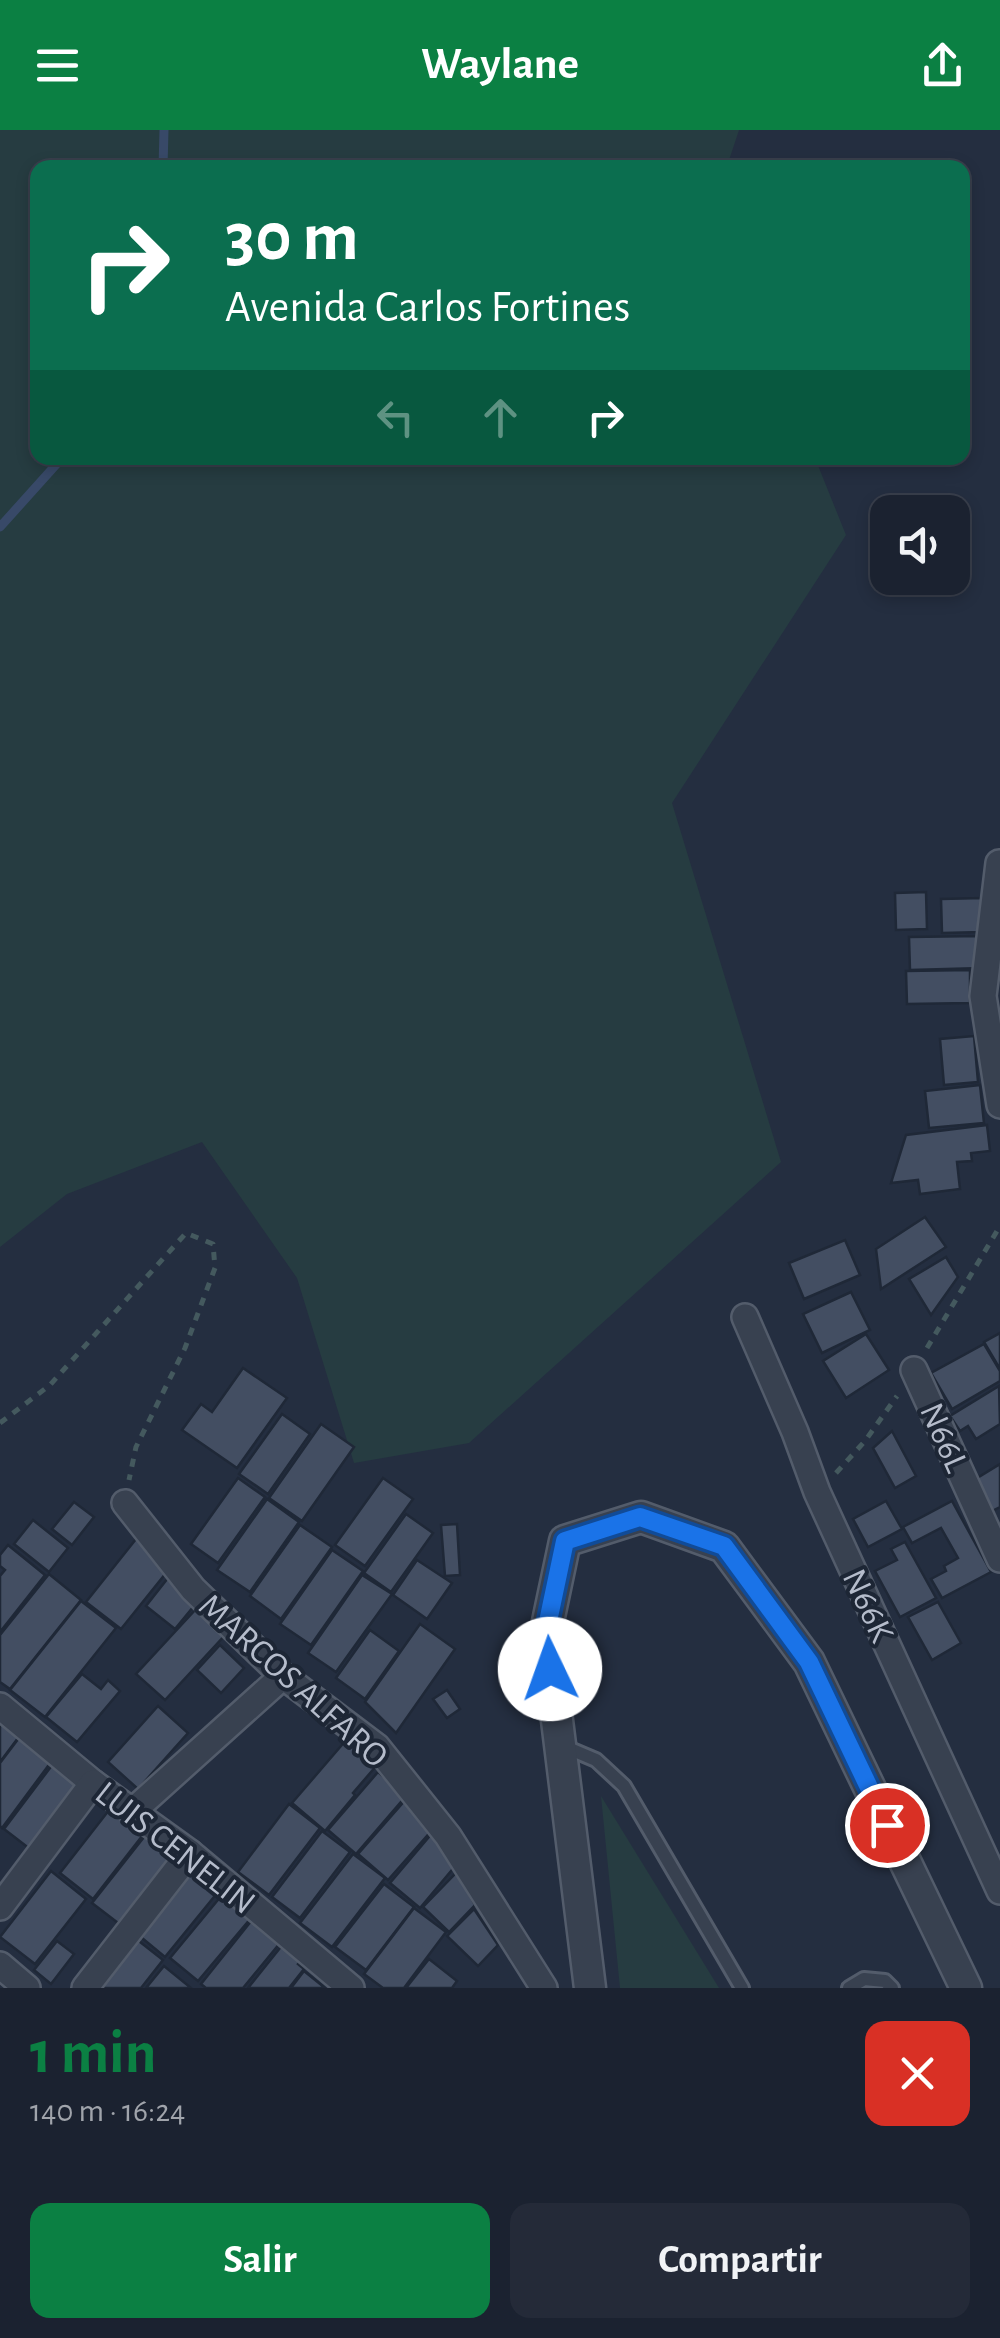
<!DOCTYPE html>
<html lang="es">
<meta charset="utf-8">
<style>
:root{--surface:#1b2230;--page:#242a38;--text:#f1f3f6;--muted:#a0a4ab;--line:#393f4c;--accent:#0b8043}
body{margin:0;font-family:"Alegreya Sans",sans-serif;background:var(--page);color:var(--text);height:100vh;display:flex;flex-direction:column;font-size:38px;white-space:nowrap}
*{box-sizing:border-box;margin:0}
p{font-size:32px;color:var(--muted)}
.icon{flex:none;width:55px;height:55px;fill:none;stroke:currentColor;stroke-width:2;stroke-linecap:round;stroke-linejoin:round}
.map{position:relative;height:1858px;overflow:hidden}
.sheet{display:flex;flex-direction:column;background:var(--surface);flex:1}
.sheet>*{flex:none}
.guide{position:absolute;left:30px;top:30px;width:940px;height:305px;border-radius:20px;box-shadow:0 5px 15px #0003,0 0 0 2px var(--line);background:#0b6e4f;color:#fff;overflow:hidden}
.buttons{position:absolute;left:870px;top:365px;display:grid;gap:20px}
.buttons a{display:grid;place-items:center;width:100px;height:100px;border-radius:20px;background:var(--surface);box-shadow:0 5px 15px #0003,0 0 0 2px var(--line);font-size:50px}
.pin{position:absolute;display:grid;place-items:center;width:85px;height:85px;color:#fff;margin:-42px;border:5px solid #fff;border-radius:50%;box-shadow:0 2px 10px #0007}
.me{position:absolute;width:110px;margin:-55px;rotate:357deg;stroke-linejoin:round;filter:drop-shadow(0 0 8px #0008)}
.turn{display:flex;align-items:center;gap:35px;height:210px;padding:0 30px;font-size:45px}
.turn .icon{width:130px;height:130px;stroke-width:2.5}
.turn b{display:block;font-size:70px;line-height:85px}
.lanes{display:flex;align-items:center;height:95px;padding:0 30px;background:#0003;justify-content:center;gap:50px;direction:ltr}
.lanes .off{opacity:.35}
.round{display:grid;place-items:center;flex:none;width:105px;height:105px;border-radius:20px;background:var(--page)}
.overview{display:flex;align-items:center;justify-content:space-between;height:170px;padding:0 30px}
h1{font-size:60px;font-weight:700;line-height:75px;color:var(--accent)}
.action{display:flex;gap:20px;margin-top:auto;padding:20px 30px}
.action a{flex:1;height:115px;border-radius:20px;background:var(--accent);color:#fff;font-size:40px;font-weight:700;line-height:115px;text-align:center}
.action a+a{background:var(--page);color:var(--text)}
header{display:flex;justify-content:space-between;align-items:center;height:130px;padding:0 30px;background:var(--accent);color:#fff;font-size:45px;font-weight:700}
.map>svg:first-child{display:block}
</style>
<header><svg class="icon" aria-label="menu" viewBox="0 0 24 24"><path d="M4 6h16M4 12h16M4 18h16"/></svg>Waylane<svg class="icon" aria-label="share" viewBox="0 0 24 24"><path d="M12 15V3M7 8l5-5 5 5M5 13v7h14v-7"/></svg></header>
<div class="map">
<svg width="1000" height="1858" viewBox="0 0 1000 1858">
<rect width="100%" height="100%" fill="#242e40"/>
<g fill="#263c41">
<path d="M0 0H739L729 30 731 37 38 38V328H815L846 405 672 673 781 1032 469 1313 354 1333 297 1148 202 1012 67 1064 0 1117Z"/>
<path d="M601 1666 719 1858H620Z"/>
</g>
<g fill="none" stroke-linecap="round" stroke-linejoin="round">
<g stroke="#384968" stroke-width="9">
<path d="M163 38 164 0"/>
<path d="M0 397 62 328"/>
</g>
</g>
<g fill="#434e62" stroke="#1f2837" stroke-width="2.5">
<path d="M926 762 927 799 896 800 895 763Z"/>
<path d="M983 768V802L942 803 941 769Z"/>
<path d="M981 806 982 838 910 840 909 807Z"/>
<path d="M970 840V873L907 874 906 841Z"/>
<path d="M974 906 978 952 944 955 940 909Z"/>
<path d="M980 955 984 993 929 998 925 961Z"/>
<path d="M987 995 990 1021 971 1023 972 1031 957 1032 960 1059 920 1064 918 1050 891 1053 906 1005Z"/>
<path d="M925 1087 946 1117 881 1159 876 1119Z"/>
<path d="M845 1110 860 1145 804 1169 789 1133Z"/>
<path d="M946 1127 958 1147 931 1185 909 1149Z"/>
<path d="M851 1162 870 1200 822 1223 803 1184Z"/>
<path d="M1000 1203V1239L984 1212Z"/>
<path d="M866 1204 889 1240 846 1268 823 1231Z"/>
<path d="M984 1214 1000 1241V1251L952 1279 931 1243Z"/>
<path d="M243 1238 287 1268 237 1338 182 1300 201 1274 212 1282Z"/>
<path d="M999 1256 1000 1294 976 1309 968 1296 960 1301 950 1286Z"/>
<path d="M282 1284 310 1304 268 1364 239 1344Z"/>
<path d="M321 1294 354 1317 302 1391 269 1368Z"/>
<path d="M892 1301 916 1346 895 1358 873 1318Z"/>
<path d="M1000 1334V1377L992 1381 974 1350Z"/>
<path d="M238 1348 265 1367 218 1433 191 1414Z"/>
<path d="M383 1348 413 1369 365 1436 335 1415Z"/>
<path d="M267 1369 299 1392 250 1462 217 1440Z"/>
<path d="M886 1371 902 1399 868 1417 853 1389Z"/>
<path d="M952 1371 991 1442 942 1468 931 1449 946 1441 944 1436 958 1428 941 1398 912 1413 903 1397Z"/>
<path d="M74 1372 94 1387 72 1415 52 1399Z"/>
<path d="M406 1384 433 1403 391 1462 364 1443Z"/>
<path d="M33 1390 68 1418 49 1442 14 1414Z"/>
<path d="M457 1394 460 1445 445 1446 441 1395Z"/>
<path d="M300 1395 332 1417 281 1489 250 1466Z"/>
<path d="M140 1404 170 1438 121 1499 86 1472Z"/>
<path d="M905 1412 936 1468 900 1487 875 1441 897 1430 891 1419Z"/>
<path d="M8 1415 45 1445 0 1502V1446L5 1440 0 1436V1425Z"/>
<path d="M332 1420 363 1441 311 1515 280 1494Z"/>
<path d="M417 1430 452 1453 427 1489 393 1465Z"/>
<path d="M49 1444 81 1470 10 1559 0 1552V1505Z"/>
<path d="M362 1445 392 1464 336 1542 308 1523Z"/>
<path d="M168 1448 198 1471 175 1499 146 1476Z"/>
<path d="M81 1471 116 1498 45 1587 10 1560Z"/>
<path d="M938 1472 961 1513 932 1530 908 1487Z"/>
<path d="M197 1478 226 1504 165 1570 136 1544Z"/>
<path d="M420 1494 455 1519 396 1603 365 1572Z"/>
<path d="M370 1500 399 1521 365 1569 336 1548Z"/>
<path d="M220 1515 244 1538 221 1563 197 1540Z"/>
<path d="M82 1544 101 1559 108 1550 120 1561 77 1612 46 1587Z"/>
<path d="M447 1560 460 1579 447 1588 433 1569Z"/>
<path d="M158 1576 188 1603 138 1659 108 1632Z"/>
<path d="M0 1588 21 1604 0 1632Z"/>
<path d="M22 1604 54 1628 2 1698 0 1696V1633Z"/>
<path d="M347 1609 377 1635 353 1663 355 1665 325 1701 292 1673Z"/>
<path d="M56 1630 82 1649 30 1719 4 1699Z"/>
<path d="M378 1642 406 1666 356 1724 328 1700Z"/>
<path d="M408 1667 433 1699 388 1750 358 1724Z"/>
<path d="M289 1674 320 1698 269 1765 238 1742Z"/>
<path d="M113 1675 146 1701 93 1769 60 1743Z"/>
<path d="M322 1701 350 1722 300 1788 272 1767Z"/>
<path d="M434 1701 456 1735 420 1778 390 1753Z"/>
<path d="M148 1702 177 1725 122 1796 92 1773Z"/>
<path d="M353 1724 385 1748 332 1817 300 1793Z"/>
<path d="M189 1738 218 1762 165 1827 136 1803Z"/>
<path d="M51 1741 86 1769 35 1834 0 1807Z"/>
<path d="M457 1742 475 1775 449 1802 423 1777Z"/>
<path d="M384 1754 414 1777 366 1840 335 1817Z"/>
<path d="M222 1765 251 1788 198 1851 170 1828Z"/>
<path d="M414 1778 446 1802 404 1858H383L364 1844Z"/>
<path d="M474 1779 498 1815 478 1836 447 1806Z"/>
<path d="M252 1790 280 1813 243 1858H206L201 1854Z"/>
<path d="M135 1808 163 1830 141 1858H95Z"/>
<path d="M57 1811 74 1824 51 1854 34 1840Z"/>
<path d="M284 1813 302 1829 298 1834 304 1839 289 1858H248Z"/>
<path d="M429 1829 457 1851 452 1858H406Z"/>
<path d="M164 1836 191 1858H146Z"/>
<path d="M304 1841 325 1858H291Z"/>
</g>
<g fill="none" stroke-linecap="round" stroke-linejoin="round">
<defs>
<g id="service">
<path d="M563 1616 596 1630 624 1656 742 1858"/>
<path d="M849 1858 864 1849 885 1851 892 1858"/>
</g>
<g id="minor">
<path d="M999 733 983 866 1000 975"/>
<path d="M745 1187 795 1302 817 1362 1000 1761"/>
<path d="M914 1240 1000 1429"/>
<path d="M125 1373 193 1459 283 1546 377 1617 448 1706 544 1858"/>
<path d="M0 1576 93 1653 190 1723 351 1858"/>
<path d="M134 1680 283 1546"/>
<path d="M0 1777 93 1653"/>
<path d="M0 1835 27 1858"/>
<path d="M85 1858 190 1723"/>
</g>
<path id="tertiary" d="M590 1858 546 1501 565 1411 641 1387 724 1417 809 1532 966 1858"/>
</defs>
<use href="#service" stroke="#535c6b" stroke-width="18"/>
<use href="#minor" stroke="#535c6b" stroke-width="30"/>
<use href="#tertiary" stroke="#535c6b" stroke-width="35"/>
<g stroke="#44595e" stroke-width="5" stroke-dasharray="8 8" stroke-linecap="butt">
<path d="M927 1218 1000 1096"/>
<path d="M0 1293 50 1255 186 1103 213 1114 215 1138 185 1218 136 1317 129 1350"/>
<path d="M836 1343 865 1311 897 1266"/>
</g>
<use href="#service" stroke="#384150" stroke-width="12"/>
<use href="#minor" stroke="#384150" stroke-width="25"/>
<use href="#tertiary" stroke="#384150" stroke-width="30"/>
</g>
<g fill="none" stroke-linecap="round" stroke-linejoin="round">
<defs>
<path id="route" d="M550 1539 546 1501 565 1411 640 1387 724 1416 809 1532 887 1695"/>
</defs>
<use href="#route" stroke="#114b97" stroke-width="25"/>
<use href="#route" stroke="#1a73e8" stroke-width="18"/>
</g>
<g text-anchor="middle" stroke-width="8" stroke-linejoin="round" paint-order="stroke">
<g font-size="35" fill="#b5bccb" stroke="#1d2635">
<text transform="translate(945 1307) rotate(66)" y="12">N66L</text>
<text transform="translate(869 1475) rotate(65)" y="12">N66K</text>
<text transform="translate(294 1550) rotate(42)" y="12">MARCOS ALFARO</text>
<text transform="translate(176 1717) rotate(38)" y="12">LUIS CENELIN</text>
</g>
</g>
</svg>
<div class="buttons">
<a><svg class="icon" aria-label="sound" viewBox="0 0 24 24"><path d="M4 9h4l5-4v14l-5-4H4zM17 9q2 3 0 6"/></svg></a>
</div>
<div class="pin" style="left:887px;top:1695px;background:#d93025"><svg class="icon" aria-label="arrive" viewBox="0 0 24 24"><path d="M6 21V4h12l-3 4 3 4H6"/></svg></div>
<svg class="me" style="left:550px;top:1539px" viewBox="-20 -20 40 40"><circle r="19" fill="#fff"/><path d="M0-13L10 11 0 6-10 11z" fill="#1a73e8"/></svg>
<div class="guide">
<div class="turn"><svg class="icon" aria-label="right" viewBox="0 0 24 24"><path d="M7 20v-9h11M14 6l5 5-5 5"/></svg><div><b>30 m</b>Avenida Carlos Fortines</div></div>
<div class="lanes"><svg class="icon off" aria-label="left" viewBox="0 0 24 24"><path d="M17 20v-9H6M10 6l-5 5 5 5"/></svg><svg class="icon off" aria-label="ahead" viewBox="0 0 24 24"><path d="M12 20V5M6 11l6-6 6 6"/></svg><svg class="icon" aria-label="right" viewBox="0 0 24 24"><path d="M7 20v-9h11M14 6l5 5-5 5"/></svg></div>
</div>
</div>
<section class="sheet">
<div class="overview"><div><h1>1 min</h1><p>140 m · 16:24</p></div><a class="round" style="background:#d93025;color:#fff"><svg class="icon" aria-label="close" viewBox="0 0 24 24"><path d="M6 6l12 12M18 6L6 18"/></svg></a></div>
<div class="action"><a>Salir</a><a>Compartir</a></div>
</section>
